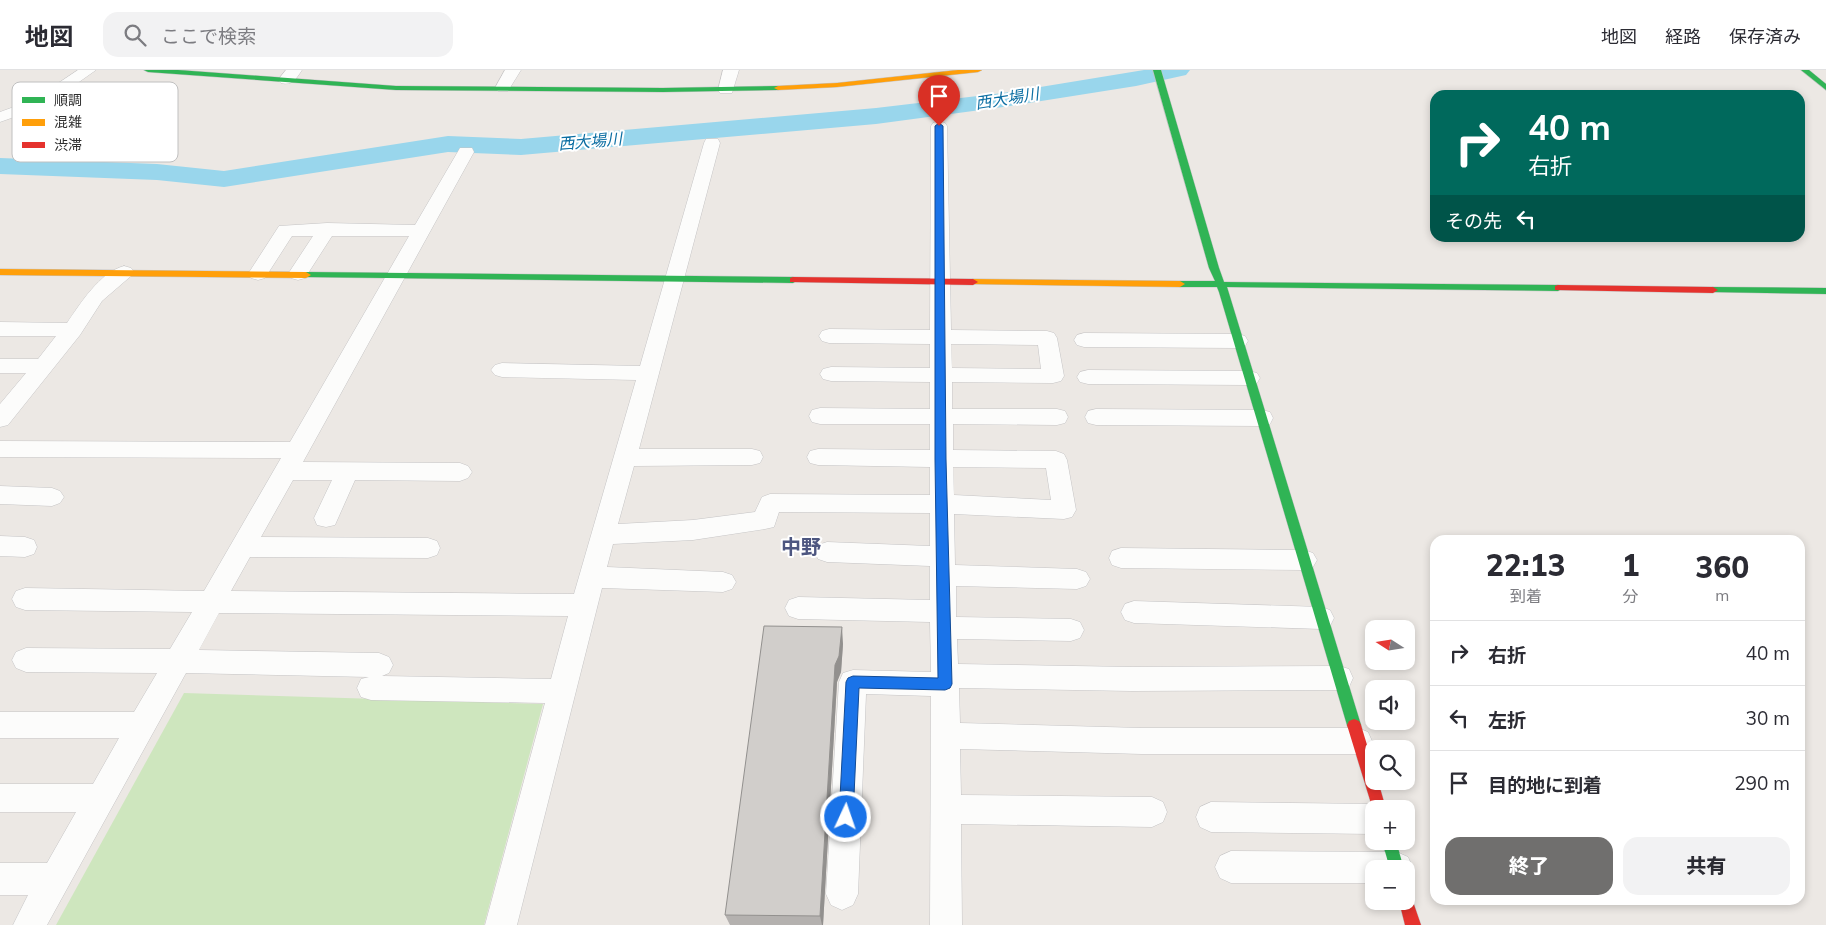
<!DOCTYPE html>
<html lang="ja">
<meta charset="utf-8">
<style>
:root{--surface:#fff;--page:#f2f2f3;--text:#2b2b33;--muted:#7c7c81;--line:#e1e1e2;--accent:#706f6e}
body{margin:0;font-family:Mulish,"Noto Sans JP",sans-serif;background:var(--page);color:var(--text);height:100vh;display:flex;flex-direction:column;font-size:19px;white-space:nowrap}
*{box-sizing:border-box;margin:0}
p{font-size:16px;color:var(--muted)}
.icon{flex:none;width:28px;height:28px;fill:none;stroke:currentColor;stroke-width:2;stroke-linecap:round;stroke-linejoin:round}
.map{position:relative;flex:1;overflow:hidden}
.sheet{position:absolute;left:1430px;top:465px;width:375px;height:370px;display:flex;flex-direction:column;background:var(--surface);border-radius:15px;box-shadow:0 2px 8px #0003}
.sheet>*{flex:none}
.hud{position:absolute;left:1430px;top:20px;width:375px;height:152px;border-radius:15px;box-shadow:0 2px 8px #0003;background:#00695c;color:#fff;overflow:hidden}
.needle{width:32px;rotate:282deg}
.tools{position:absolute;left:1365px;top:550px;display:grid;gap:10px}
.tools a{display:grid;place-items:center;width:50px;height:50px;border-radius:10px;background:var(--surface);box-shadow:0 2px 8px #0003;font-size:25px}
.pin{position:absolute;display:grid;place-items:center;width:42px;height:42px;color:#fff;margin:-51px -21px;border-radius:50% 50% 50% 0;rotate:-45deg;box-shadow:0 0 5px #0007}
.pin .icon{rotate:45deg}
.me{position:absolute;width:55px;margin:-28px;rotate:3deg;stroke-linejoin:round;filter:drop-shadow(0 0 4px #0008)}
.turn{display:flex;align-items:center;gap:18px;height:105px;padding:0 15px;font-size:22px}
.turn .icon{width:65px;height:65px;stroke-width:2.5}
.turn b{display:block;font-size:35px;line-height:42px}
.then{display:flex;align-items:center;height:48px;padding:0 15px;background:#0003;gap:10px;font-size:19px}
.eta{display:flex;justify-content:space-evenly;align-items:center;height:85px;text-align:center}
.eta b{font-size:30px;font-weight:800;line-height:35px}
.button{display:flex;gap:10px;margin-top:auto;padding:10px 15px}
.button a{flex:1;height:58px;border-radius:15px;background:var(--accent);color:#fff;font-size:20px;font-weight:800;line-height:58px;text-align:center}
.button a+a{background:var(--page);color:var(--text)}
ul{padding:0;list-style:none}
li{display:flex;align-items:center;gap:15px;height:65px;padding:0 15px;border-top:1px solid var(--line)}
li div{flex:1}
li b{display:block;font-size:19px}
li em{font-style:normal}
header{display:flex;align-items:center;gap:30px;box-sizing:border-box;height:70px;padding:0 25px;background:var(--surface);border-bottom:1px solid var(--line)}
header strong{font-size:24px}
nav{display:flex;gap:28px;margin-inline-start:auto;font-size:18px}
.search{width:350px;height:45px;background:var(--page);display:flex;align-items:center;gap:12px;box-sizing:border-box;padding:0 18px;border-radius:15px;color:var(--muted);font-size:19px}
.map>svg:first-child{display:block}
</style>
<header>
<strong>地図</strong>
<div class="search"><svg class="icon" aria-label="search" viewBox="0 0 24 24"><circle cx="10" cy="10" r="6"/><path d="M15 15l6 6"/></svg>ここで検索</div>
<nav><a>地図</a><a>経路</a><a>保存済み</a></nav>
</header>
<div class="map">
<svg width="1826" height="855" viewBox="0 0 1826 855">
<rect width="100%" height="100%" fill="#ece8e4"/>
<path fill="#cee6be" d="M184 623 543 634 484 855H56Z"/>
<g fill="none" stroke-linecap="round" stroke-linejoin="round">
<path fill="#99d6ec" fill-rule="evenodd" d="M1144 0H1190L1186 5 1136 16 1003 37 876 54 521 85 448 82 224 117 157 110 0 104V88L157 94 224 101 448 66 521 69 876 38 1003 23Z"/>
<defs>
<g id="street">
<path d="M78 0H96L45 36 0 52V42L33 30Z"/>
<path d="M286 0H302C296 9 292 16 281 13L278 10Z"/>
<path d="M505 0H521L508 21H498L495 18Z"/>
<path d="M723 0H739L732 23H720L718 20Z"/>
<path d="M939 51 945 53 947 56 951 260 1047 261 1054 263 1057 268 1064 306 1061 311 1053 313 952 312V339H1057L1065 341 1068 347 1065 353 1057 355 953 354V380L1056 381 1064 384 1067 390 1076 440 1072 447 1064 449 954 444 955 495 1077 499 1086 502 1090 509 1086 516 1077 519 956 516V547L1071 549 1080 552 1084 560 1080 568 1071 571 957 569 958 594 1132 597 1339 596 1349 599 1353 608 1349 617 1339 620 1132 621 959 618 960 653 1142 658H1358L1368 662 1372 671 1368 680 1358 684H1142L960 679 961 725 1152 727 1163 732 1167 742 1163 752 1152 757 961 754 962 855H930L931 626 866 624 858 824 853 835 842 840 831 835 826 824 839 612 843 603 853 600 931 602 930 552 798 549 789 546 785 538 789 530 798 527 930 530V496L827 492 818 489 815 482 818 475 827 472 930 476V443L779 442 774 457 765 459 693 470 613 474 607 497 723 502 732 505 736 512 732 519 723 522 602 518 517 855H485L545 633 371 630 361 627 357 618 361 609 369 607 186 603 47 855H13L28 825H0V793H47L76 742H0V714H93L119 668H0V642H134L157 603 26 602 16 598 12 590 16 582 26 578 170 579 192 542 25 540 16 537 12 529 16 521 25 518 204 521 281 388 0 387V371L290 372 409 166H332L305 208 298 210 291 208 288 204 313 166H292L265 208 258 210 251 208 248 204 279 156 327 153 415 155 460 78H472L474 82 303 392 460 393 468 396 472 402 468 408 460 411 355 410 335 455 326 457 317 455 314 448 332 410H293L261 467 428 468 437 471 440 478 437 485 428 488 250 487 231 521 574 524 636 310 502 307 495 305 491 300 495 295 502 293 640 296 704 73 706 69H718L720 73 639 379H752L760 381 763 387 760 393 752 395 634 396 618 454 693 450 755 442 762 427 770 424 930 425V397L818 395 810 393 807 387 810 381 818 379 930 380V354H820L812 352 809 346 812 340 820 338 930 339V312L831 311 823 309 820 304 823 299 831 297 930 298V274L829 273 822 271 819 266 822 261 829 259 930 260 931 56 933 53ZM951 274 1038 275 1041 299 952 298ZM953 397 1046 398 1051 430 954 425ZM219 543 568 546 551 609 382 606 389 603 393 595 389 587 379 583 199 580Z"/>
<path d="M124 196 131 198 134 202 131 206 102 231 80 265 8 355 0 357V334L26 303H0V289H38L56 266H0V252L67 253C80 234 100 202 124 196Z"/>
<path d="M1084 263 1238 264 1245 266 1248 271 1245 276 1238 278 1084 277 1077 275 1074 270 1077 265Z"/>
<path d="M1088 300 1249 301 1257 303 1260 308 1257 313 1249 315 1088 314 1080 312 1077 307 1080 302Z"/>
<path d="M1096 339 1262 340 1270 342 1273 348 1270 354 1262 356 1096 355 1088 353 1085 347 1088 341Z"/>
<path d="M0 416 52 418 60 421 64 427 60 433 52 436 0 434Z"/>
<path d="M0 466 25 467 34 470 37 477 34 484 25 487 0 486Z"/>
<path d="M1121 478 1304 480 1313 483 1317 490 1313 497 1304 500 1121 498 1112 495 1109 488 1112 481Z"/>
<path d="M1134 531 1321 537 1330 540 1334 548 1330 556 1321 559 1134 553 1125 550 1121 542 1125 534Z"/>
<path d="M1211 732 1374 734 1385 739H1374V764L1211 762 1200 757 1196 747 1200 737Z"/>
<path d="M1231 781 1397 782 1408 787 1413 798 1406 810V799H1374V813H1231L1220 808 1215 797 1220 786Z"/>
</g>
<g id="fast">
<path d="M144 0H178L396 16 663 18 778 16 782 18 778 20 663 22 396 20 148 2Z"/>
<path d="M1153 0H1161L1219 198 1224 212 1558 215 1563 218 1558 221 1227 217 1361 655 1359 659 1354 661 1349 659 1347 655 1219 222 1217 217H1180L1175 214 1180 211H1215L1209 198Z"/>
<path d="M1801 0H1809L1826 14V20Z"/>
<path d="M306 202 793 207 798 210 793 213 303 207 301 205Z"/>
<path d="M1713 217 1826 218V224L1710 222 1708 220Z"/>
<path d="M1382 771H1396L1404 799H1390Z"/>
</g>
<g id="slow">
<path d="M958 0H982L978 2 837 17 778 20 774 18 778 16 837 13Z"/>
<path d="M0 199 306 202 311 205 306 208 0 205Z"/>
<path d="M973 209 1180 211 1185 214 1180 217 970 214 968 212Z"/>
</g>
<g id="jam">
<path d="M793 207 973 209 978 212 973 215 790 212V208Z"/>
<path d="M1558 215 1713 217 1718 220 1713 223 1555 220V216Z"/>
<path d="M1354 649 1359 651 1361 655 1374 698V711H1378L1386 739H1374V743L1347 655 1349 651Z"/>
<path d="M1406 824 1411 826 1421 855H1405L1399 831H1406Z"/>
</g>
</defs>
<use href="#street" stroke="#c5c4c5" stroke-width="1"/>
<use href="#fast" stroke="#c5c4c5" stroke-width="1"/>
<use href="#slow" stroke="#c5c4c5" stroke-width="1"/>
<use href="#jam" stroke="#c5c4c5" stroke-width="1"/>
<use href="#street" fill="#fcfcfb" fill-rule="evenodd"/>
<use href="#fast" fill="#30b455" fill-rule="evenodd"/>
<use href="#slow" fill="#ff9f0a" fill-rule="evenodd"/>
<use href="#jam" fill="#e5322d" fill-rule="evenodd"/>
</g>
<path fill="#b4b1af" d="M843 574 841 602 837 612 823 855H730L725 845Z"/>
<path fill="#92908e" d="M842 557 843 574 841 602 837 612 823 855H822L820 846 835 595Z"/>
<path fill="#d1cecb" stroke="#92908e" d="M764 556 842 557 839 586 835 595 820 846 725 845Z"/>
<path fill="#1a73e8" stroke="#114b97" d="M939 53 943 56 946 389 952 614 950 618 945 620 859 618 853 747 851 752 846 754 841 752 839 747 846 612 848 608 853 606 938 608 935 389V56Z"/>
<g text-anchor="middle" stroke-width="4" stroke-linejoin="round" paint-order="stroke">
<g font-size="16" font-style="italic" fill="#0d6fa3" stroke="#fff">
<text transform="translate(1007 28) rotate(-9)" y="6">西大場川</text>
<text transform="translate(590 71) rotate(-5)" y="6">西大場川</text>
</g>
<g font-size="20" font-weight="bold" fill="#4d5680" stroke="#fff">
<text x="801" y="484">中野</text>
</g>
</g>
<rect x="12" y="12" width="166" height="80" rx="8" fill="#fff" stroke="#c0c0c0" stroke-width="1"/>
<rect x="22" y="27" width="23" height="6" fill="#30b455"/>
<rect x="22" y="49" width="23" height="7" fill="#ff9f0a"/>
<rect x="22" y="72" width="23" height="6" fill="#e5322d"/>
<g font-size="14" fill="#2e2e2e">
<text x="54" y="35">順調</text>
<text x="54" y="57">混雑</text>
<text x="54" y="80">渋滞</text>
</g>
</svg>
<div class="tools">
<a><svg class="needle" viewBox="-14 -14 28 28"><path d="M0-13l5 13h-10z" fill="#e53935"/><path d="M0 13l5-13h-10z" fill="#7c7c81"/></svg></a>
<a><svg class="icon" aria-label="sound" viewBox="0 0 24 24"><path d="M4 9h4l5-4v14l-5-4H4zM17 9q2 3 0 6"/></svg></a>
<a><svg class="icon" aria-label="search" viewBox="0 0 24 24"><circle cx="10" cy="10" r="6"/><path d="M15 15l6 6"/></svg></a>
<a>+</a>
<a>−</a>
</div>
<div class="pin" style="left:939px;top:56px;background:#d93025"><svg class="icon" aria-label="arrive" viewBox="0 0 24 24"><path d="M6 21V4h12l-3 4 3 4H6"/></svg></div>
<svg class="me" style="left:846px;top:747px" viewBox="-20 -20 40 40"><circle r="17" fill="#1a73e8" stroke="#fff" stroke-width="3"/><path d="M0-11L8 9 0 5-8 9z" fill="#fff"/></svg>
<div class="hud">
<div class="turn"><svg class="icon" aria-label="right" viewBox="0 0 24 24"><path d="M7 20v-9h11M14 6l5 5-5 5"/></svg><div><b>40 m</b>右折</div></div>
<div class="then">その先<svg class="icon" aria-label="left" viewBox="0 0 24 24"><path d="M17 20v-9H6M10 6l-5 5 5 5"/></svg></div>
</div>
<section class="sheet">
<div class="eta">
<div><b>22:13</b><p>到着</p></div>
<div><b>1</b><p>分</p></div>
<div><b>360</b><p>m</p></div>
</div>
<ul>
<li><svg class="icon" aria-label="right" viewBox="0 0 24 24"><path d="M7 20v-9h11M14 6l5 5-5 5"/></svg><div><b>右折</b></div><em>40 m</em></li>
<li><svg class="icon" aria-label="left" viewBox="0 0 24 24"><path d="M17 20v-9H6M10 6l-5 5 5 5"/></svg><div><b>左折</b></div><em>30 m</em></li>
<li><svg class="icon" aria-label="arrive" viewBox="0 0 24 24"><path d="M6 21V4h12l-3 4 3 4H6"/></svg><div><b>目的地に到着</b></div><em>290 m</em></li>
</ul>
<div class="button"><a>終了</a><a>共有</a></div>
</section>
</div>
